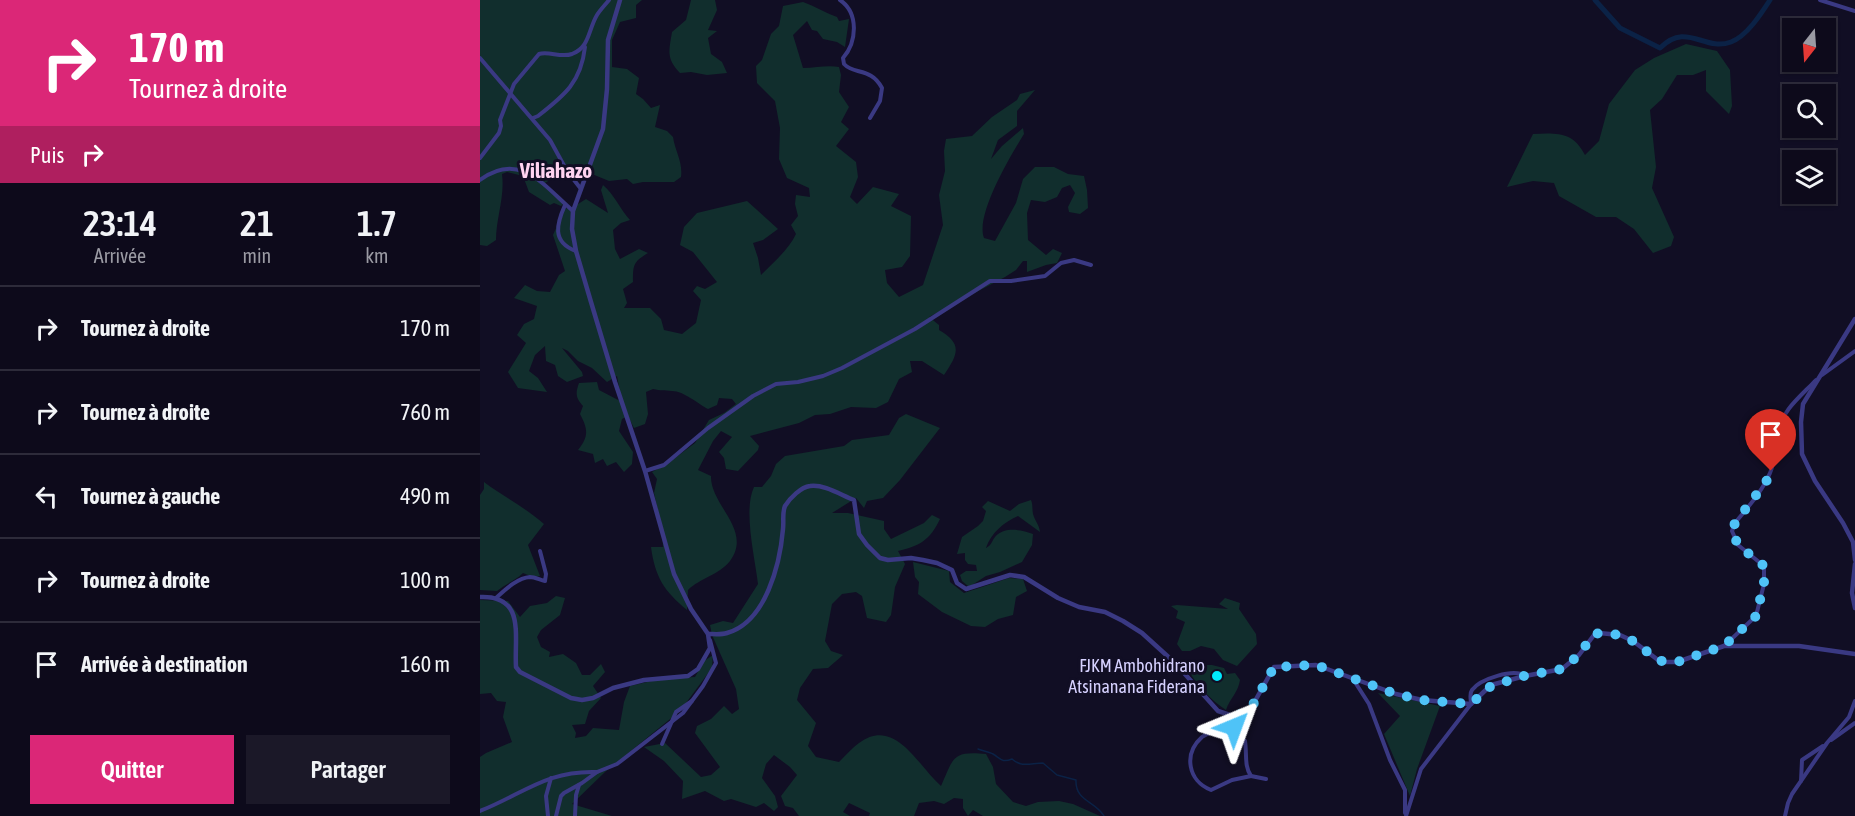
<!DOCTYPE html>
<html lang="fr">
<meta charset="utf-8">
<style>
:root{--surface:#0d0a1b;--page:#1b1828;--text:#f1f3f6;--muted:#9a9aa3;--line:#2d2b3a;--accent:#db2777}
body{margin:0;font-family:"Asap Condensed",sans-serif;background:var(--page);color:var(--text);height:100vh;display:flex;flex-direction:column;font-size:22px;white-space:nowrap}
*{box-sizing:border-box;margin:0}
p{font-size:20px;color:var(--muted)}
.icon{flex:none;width:33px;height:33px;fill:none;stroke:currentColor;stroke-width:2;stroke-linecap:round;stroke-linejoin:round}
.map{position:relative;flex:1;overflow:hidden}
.details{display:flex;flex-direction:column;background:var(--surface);width:480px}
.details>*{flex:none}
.banner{background:#db2777;color:#fff;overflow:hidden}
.needle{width:39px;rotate:197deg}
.controls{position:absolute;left:1302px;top:18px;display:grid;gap:12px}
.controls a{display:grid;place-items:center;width:54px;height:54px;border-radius:0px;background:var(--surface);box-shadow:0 2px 4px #0004,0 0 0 2px var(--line);font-size:30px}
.pin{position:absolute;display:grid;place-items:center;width:51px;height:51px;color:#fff;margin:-62px -26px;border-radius:50% 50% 50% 0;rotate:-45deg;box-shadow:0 0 6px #0007}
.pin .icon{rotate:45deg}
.me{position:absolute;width:66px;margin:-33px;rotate:44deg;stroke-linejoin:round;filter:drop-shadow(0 0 4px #0008)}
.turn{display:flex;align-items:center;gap:21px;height:126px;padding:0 30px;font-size:27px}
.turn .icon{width:78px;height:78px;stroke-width:2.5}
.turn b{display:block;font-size:42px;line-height:51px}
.then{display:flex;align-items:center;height:57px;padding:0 30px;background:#0003;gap:12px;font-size:22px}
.eta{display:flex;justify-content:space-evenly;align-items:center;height:102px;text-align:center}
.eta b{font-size:36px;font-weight:600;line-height:42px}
.primary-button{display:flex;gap:12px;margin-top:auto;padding:12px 30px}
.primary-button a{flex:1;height:69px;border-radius:0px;background:var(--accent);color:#fff;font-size:24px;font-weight:600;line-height:69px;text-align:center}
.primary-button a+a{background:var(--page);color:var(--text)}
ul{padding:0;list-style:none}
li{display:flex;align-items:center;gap:18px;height:84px;padding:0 30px;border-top:2px solid var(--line)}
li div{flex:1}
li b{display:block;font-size:22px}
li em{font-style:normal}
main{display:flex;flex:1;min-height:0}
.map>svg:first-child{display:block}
</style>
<main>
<section class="details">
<div class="banner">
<div class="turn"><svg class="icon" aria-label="right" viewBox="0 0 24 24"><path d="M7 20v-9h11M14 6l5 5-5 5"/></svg><div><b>170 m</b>Tournez à droite</div></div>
<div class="then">Puis<svg class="icon" aria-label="right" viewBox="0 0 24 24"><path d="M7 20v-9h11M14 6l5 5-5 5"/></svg></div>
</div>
<div class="eta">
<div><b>23:14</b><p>Arrivée</p></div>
<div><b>21</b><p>min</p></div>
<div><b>1.7</b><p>km</p></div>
</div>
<ul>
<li><svg class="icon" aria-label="right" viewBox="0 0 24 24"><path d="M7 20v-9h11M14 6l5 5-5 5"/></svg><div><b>Tournez à droite</b></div><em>170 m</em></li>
<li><svg class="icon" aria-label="right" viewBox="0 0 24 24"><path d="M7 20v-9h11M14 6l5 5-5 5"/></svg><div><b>Tournez à droite</b></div><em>760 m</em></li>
<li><svg class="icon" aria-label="left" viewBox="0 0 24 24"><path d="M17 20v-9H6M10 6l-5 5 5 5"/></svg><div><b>Tournez à gauche</b></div><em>490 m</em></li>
<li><svg class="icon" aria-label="right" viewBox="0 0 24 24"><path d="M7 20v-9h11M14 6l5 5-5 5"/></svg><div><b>Tournez à droite</b></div><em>100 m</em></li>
<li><svg class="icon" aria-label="arrive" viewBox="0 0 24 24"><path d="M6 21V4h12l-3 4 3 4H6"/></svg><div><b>Arrivée à destination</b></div><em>160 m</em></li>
</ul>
<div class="primary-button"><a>Quitter</a><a>Partager</a></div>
</section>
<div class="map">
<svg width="1375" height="816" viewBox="0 0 1375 816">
<rect width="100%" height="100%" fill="#110e24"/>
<g fill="#112e2d">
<path d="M0 0H162L156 5V18L140 22 132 40V67L147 69 159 78 156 94 163 99 171 108 180 105 175 127 187 131 193 137C195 151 203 162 201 177L194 182H163L153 184 147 179 129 181 112 174 101 180 85 169 84 171 65 183 84 203 81 206 74 203 70 205 49 192 43 176 27 172 22 174C25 197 16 218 16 240L7 246 0 245Z"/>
<path d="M211 0H235L237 10 228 30 237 31 228 38 231 54 242 62 247 73 227 75 211 72 200 73C186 58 189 51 192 32L206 20Z"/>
<path d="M323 2C335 6 345 13 357 17L359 21 369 19 365 47 357 42 343 39 337 31 332 30 327 21 313 35 323 68C336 68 347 65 359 67L361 75 359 92 369 107 361 122 369 129 356 146 376 162 378 177 370 197 377 204 393 187 419 194 411 206 431 216 430 256 422 267 405 270 407 283 419 297 443 285 463 225 459 195 465 171 464 151 466 139 492 136 512 117 537 100 540 94 555 90 537 111V126L518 140 511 159 522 146 543 128 544 134C531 155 495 215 504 238L515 241 536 203 543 179 555 167H574L588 174 604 176 607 190 608 208 600 214 589 212 588 207 595 193 590 185 582 188 577 197 565 202 551 200 547 213 548 240 566 255 573 249 582 253 577 263 566 265 547 272V261H543L536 270 525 277 449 317 459 325V330C483 344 478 354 464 375L442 361H430L432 372 419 379 408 402 396 408 371 407 350 414 335 415 319 423 270 436 279 446 278 450 258 471 246 469 244 458 239 452 252 437 241 431 233 441 218 470 231 476C230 505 273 530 250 561 239 575 220 578 208 590L207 610C184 591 175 577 171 547H183L182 529 174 493 177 479 172 472 187 464 215 443 229 420 244 413 256 404 252 399 239 398 237 405 228 409C218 404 204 391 192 391 184 390 181 391 173 389L166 392 168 414 165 424 154 428 148 416 142 419 139 431 153 452 152 464 144 472 136 462 127 466 123 459 115 463 113 454 98 450C109 436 108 429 100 414L103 406C96 398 95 394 99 383L117 382 119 390 142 402 137 376 127 382 112 368 98 361 88 351 82 348 102 372 103 376 87 382 78 376 75 365 66 361 65 346 55 355 49 371 58 378 67 392 38 388 28 372 46 343 37 335 44 324 54 319 57 306 34 298 45 285 57 291 70 292 79 275 85 271 73 235 85 208 90 209 106 199 128 213 121 190 123 185C134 194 140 209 150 220L141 223 133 230 135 249 140 259 159 249 168 253C153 262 153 265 153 282L143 289 147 303 144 308H170L181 319 184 330 202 334 216 323 221 300 213 291 217 286 225 289 237 282 213 252 200 245 204 227 217 213 267 201 298 229 283 240 273 243 278 258 281 275C293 263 309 249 316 234L311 225 318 216 315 204 316 195 330 197 329 188 307 178 299 159 300 128 295 101 277 83 276 66 282 60 291 34 299 26 303 6Z"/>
<path d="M1206 44 1237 51 1250 70 1252 106 1249 114 1226 91V70L1213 75H1197L1182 99 1170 110 1176 167 1172 188 1194 237 1191 246 1173 253 1154 229 1136 217H1116L1079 196 1074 183 1053 181 1027 187 1053 134C1078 133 1093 132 1105 155L1119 141 1129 104 1155 70 1174 58Z"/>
<path d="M426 414 460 428 420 480 403 498 387 501 384 508 376 498 352 513H368L404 521V529L411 539 444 523 452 515 460 519C450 540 440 546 418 551L425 564 415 587 411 615 406 622 387 618 382 596 376 592 362 594 352 604 345 641 351 651 363 655 348 668 333 669 320 688 317 700 336 723 328 746 336 757 359 762C365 756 372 748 379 743 415 716 438 766 461 786 474 757 472 751 506 754L513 767 516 784 533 802 546 806 558 802 579 801 593 804 620 816H503L493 810 488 816 483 808V799L474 798 464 804 454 801 439 803 434 816H389L390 813 369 803 363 812 370 816H319L313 808 305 806 301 796 317 775 310 767 294 755 286 764 282 778 295 796 298 807 294 811 284 803 276 807 251 799 244 801 225 791 202 799 203 781 184 761 164 747 185 743 221 777 231 775 240 767 215 733 217 726 231 719 244 706 252 714 259 709 256 689 232 635 230 625 243 621 253 623 278 584C275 558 263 510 274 487H282L291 476 296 464 305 456 364 446 372 440 409 435 419 418Z"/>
<path d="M4 482C24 497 46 508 64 524L48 545 60 576 53 577 43 573C35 581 25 584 17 591L0 590V495L4 489Z"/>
<path d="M551 500C553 505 552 509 553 514 555 521 559 524 560 532L538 516C524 522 511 533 506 548 512 545 511 542 515 537 525 526 542 530 553 534L552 545 542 562 520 572 506 576 489 587 482 581 480 575 486 571H497L496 565 488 564 485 560V553L477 554 482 537 498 526 503 521 506 511 502 507 508 501 530 511 539 504Z"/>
<path d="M433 562 469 571 470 582 484 593 529 578 543 579 547 591 536 597 533 615 518 619 505 627 491 626 462 612 438 594 439 582 435 577Z"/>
<path d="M76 596 85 598 80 615 61 630 57 637 61 647 70 652 69 657 83 654 96 663 102 675H110L121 664 125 672 113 686 121 698 109 711 105 724 92 725 96 733 95 738 106 736 113 728 139 730 144 702 150 686 180 679 215 677 224 661 233 655 232 668 200 711 125 772 92 804 132 816H0V757L6 753 32 742 23 717 26 702 17 701 11 693 0 694V600L28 601 40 617 50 606 67 603Z"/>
<path d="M745 598 760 603 759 609 776 634 777 644 757 666 743 660 734 649 721 646 710 651H702L697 644 705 622 696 618 698 611 691 606 697 605 748 609 739 604Z"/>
<path d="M721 665H732L744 668 747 674 755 673 760 680C758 693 750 698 746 710 731 700 716 685 708 669Z"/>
<path d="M898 693 960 706 937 769 930 796 904 734 920 716Z"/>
</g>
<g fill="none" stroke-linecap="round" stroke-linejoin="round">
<path stroke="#0b2246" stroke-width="1.5" d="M498 749C503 751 509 752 513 754 521 759 522 763 532 759 542 768 551 763 563 763L577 775 596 780C595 801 615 801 624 816"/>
<path stroke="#0b2246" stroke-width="5" d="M1115 0 1140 28 1180 48C1207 21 1224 52 1251 42 1267 36 1281 14 1290 0"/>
<g stroke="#3a3983" stroke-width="4">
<path d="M360 0C379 13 377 42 363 58L364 64C374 75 391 67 402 88L400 101 390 118"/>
<path d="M1340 0 1375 11"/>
<path d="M0 58 70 140 87 171 101 189"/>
<path d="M53 118 58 116C85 95 101 82 105 47"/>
<path d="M0 158 19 133 21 126 20 120 34 84 59 54C69 51 81 58 92 54 110 47 108 30 117 15 120 10 125 5 129 0"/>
<path d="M0 180C40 150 64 186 93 211"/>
<path d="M85 205C77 223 71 242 96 251"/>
<path d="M1342 375 1375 351"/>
<path d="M165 471 184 465 228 428 273 396 296 384 318 382 343 376 362 368 435 329 510 281H531L565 276 581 263 594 260 611 265"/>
<path d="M16 598C25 590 37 578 50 577 55 577 60 580 65 581L66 574 60 551"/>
<path d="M1244 646 1276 616 1284 584V566L1258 545 1252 531 1255 523C1267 508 1282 492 1290 473 1296 460 1294 446 1298 432 1302 410 1321 396 1336 380"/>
<path d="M873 679 889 704 910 760 925 790V813"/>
<path d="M753 716V737L765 741C767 754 764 766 771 776L786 779"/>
<path d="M754 727C744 729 730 731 722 737 703 754 708 781 731 790L752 780 771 776"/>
<path d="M1351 740 1375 723"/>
<path d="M182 744 196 712 212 701"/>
<path d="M1321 781 1322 760 1343 746"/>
<path d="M0 811C43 794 67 770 117 772"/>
<path d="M68 816 66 796 71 778"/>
<path d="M76 816 81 796 84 793 102 783 117 772 137 764 203 713 223 686 236 663 230 640"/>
<path d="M95 816 96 795 99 785"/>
<path d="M926 816 941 769 991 704C991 699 989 694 992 690 1000 679 1034 668 1045 676"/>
<path d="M1305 816 1308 803 1312 794 1347 743 1369 717 1375 701"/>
</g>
<g stroke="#3a3983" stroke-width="4.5">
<path d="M1375 319 1323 404 1321 422 1322 454 1335 481 1363 523 1373 542 1375 560"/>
<path d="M1375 564 1372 593 1375 608"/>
<path d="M0 597C46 595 34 636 36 667L40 672 91 698 102 700 113 698 133 688 164 680 208 676 218 669 230 648 228 634 211 609 194 574 165 471 135 382 111 302 96 251 92 229 93 211 123 129 127 89 128 40 140 0"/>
<path d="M228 634C234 634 241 635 247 633 286 622 300 564 303 529 304 521 302 513 305 506 310 498 321 487 330 486 344 484 361 495 374 500L379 534 387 545 400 558 408 560 431 558 443 560 457 563 472 570 477 583 486 589 530 575 544 577 578 598 599 607 625 612 643 621 662 633 695 663 738 711 753 716 770 710 794 667 836 665 916 694 942 700 991 704 1011 685 1045 676 1082 669 1099 655 1114 635 1119 633 1140 635 1153 641 1178 660 1186 662H1197L1244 646H1319L1375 654"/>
</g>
</g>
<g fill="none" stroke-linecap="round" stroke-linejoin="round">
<path stroke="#4fc3f7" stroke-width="10" stroke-dasharray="0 18" d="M754 727 753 717 770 710 794 667 836 665 916 694 942 700 991 704 1011 686 1044 676 1082 669 1099 655 1113 635 1119 633 1140 635 1153 641 1178 660 1186 662H1197L1244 646 1276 616 1284 584V566L1258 545 1252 531 1255 523 1286 482 1291 471"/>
</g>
<circle fill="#00e8fc" stroke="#110e24" stroke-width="2" cx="737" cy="676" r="6"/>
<g text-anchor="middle" stroke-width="6" stroke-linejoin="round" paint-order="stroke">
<g font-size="18" fill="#d6d1ff" stroke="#110e24" text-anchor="end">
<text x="725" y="672">FJKM Ambohidrano<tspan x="725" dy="21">Atsinanana Fiderana</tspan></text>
</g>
<g font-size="21" font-weight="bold" fill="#ffd3f0" stroke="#110e24">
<text x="76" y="178">Viliahazo</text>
</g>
</g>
</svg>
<div class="controls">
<a><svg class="needle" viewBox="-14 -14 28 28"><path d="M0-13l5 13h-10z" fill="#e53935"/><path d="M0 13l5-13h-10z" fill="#9a9aa3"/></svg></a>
<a><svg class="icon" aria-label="search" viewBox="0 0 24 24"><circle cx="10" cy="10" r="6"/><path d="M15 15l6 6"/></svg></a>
<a><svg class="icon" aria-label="layers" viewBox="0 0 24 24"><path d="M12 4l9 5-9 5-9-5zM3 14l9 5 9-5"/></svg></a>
</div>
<div class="pin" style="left:1291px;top:471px;background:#d93025"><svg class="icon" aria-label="arrive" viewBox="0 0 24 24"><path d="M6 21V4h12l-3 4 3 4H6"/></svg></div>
<svg class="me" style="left:754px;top:727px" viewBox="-20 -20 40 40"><path d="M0-17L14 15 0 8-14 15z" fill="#4fc3f7" stroke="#fff" stroke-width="4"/></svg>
</div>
</main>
